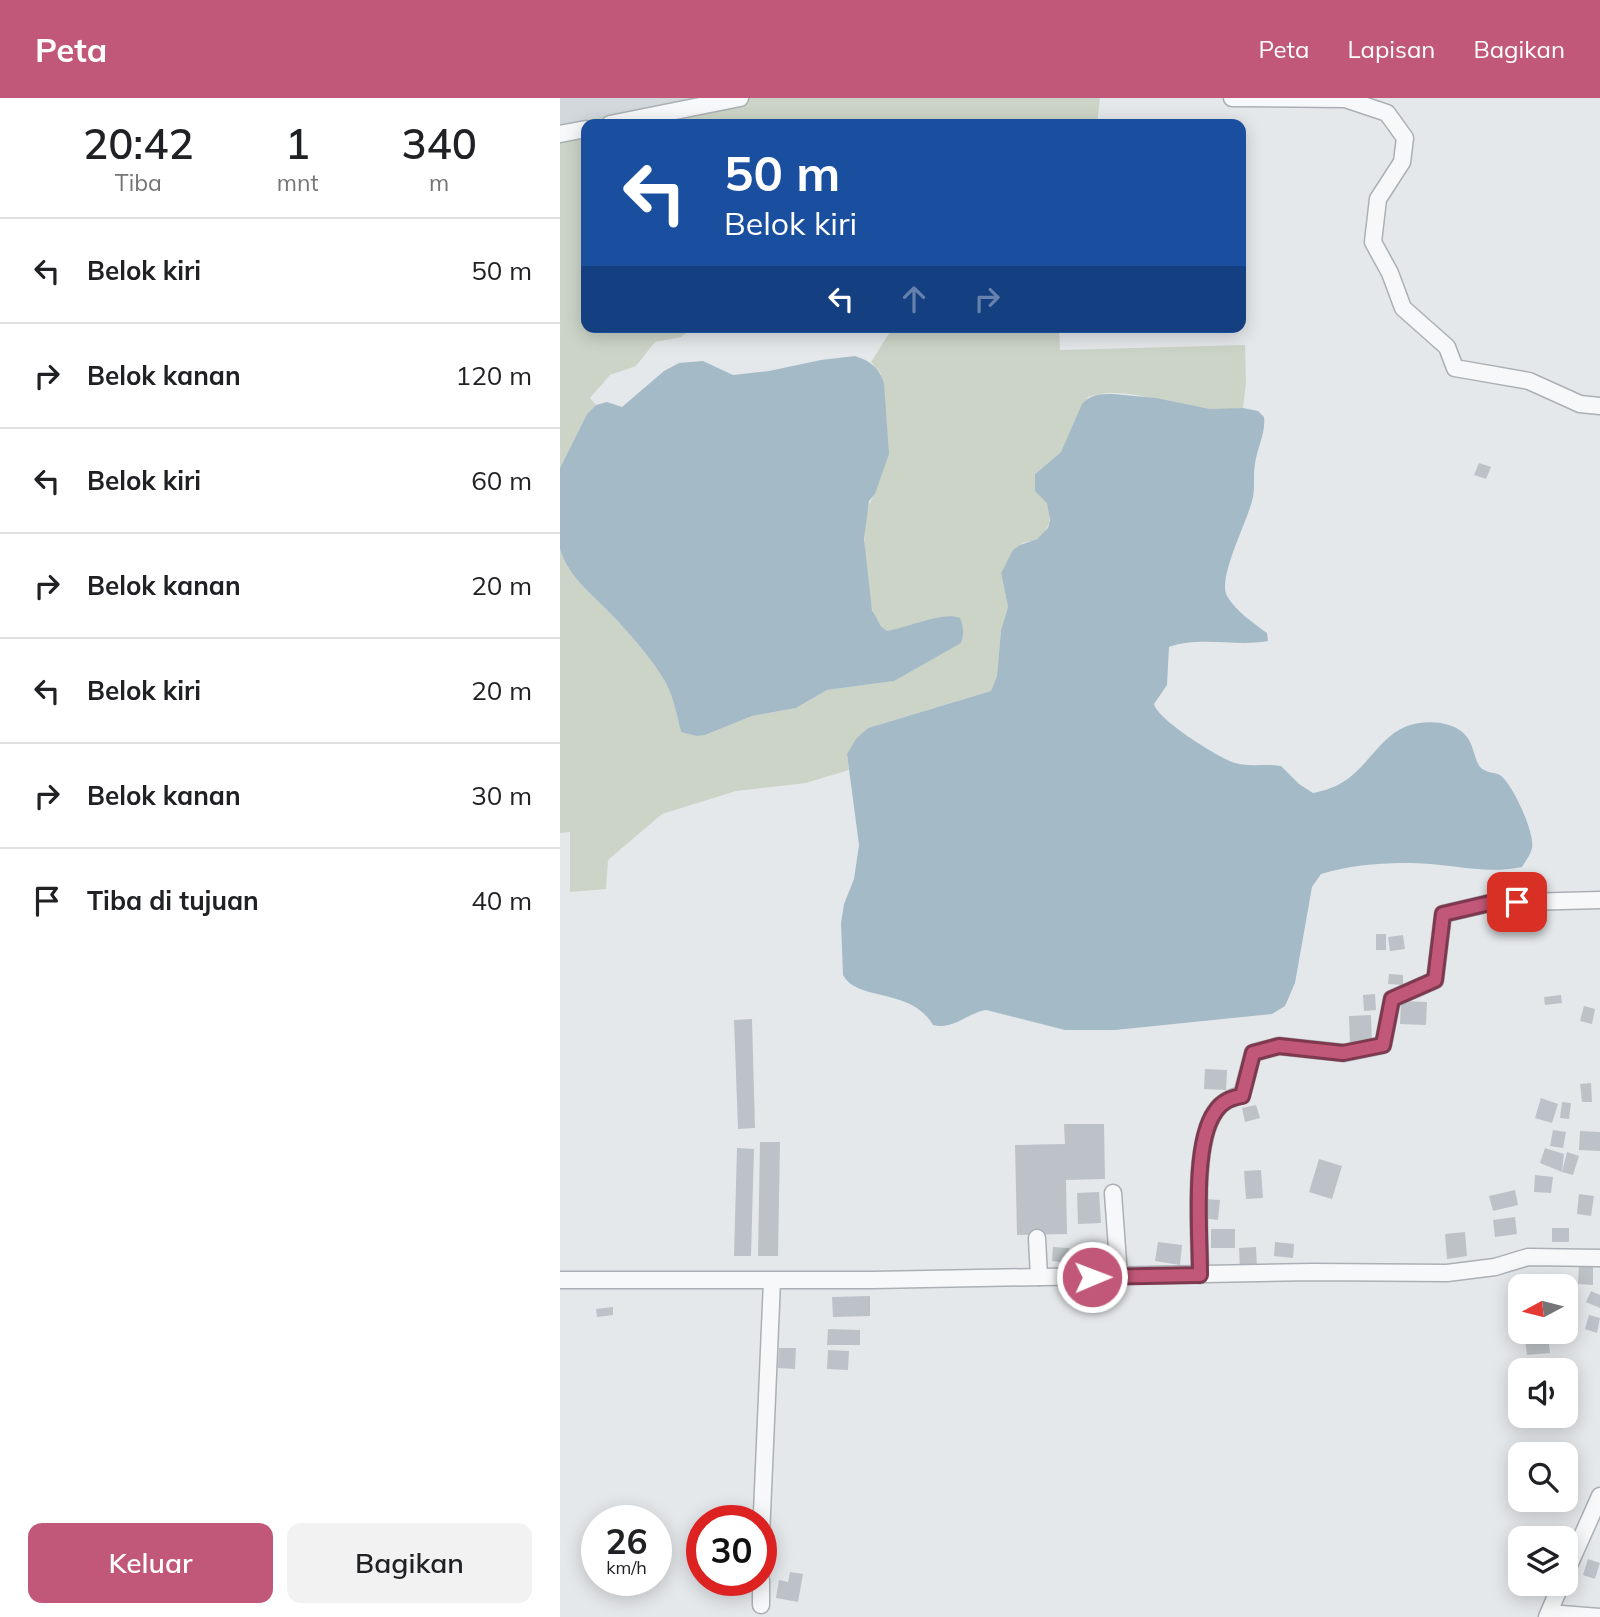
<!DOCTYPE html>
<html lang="id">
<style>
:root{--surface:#fff;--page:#f2f2f2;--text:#202124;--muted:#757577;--line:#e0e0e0;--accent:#c25879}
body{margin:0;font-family:Mulish,sans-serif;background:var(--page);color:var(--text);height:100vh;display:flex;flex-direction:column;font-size:26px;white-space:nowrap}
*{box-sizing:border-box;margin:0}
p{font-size:23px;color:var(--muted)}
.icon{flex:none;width:38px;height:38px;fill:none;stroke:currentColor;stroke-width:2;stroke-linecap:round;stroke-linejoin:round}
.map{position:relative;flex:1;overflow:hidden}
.side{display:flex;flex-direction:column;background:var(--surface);width:560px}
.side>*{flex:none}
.hud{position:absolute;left:21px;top:21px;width:665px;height:214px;border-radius:14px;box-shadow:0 4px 18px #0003;background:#1a4fa0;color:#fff;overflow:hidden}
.needle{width:46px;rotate:263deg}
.fabs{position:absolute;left:948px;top:1176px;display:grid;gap:14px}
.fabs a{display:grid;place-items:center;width:70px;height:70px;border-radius:14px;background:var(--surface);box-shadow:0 4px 18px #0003;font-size:35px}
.speed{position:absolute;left:21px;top:1407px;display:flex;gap:14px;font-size:35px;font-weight:700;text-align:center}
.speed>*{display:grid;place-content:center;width:91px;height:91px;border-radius:50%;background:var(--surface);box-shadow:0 4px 18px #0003;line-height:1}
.speed small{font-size:18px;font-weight:400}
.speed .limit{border:10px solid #d22;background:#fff;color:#111}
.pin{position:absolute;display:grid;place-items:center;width:60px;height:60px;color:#fff;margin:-30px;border-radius:14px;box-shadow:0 4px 10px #0006}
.me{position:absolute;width:77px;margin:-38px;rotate:89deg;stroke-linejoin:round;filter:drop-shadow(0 0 5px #0008)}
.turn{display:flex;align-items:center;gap:24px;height:147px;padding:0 28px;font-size:32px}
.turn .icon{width:91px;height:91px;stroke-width:2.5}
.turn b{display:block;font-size:49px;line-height:60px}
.lanes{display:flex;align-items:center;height:66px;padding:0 28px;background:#0003;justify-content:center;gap:35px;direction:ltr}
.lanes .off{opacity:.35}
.eta{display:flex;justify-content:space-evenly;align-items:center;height:119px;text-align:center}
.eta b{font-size:42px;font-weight:600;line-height:49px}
.button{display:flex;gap:14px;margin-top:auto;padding:14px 28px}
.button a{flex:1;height:80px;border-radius:14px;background:var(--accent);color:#fff;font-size:28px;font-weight:600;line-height:80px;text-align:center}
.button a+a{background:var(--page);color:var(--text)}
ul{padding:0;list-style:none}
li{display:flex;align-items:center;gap:21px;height:105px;padding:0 28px;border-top:2px solid var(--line)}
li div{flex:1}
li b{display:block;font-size:26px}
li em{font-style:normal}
header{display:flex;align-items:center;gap:42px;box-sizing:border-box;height:98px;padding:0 35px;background:var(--accent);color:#fff}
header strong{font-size:33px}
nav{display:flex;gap:38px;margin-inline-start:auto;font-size:24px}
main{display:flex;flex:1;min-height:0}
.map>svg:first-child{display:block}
</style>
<header>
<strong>Peta</strong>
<nav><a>Peta</a><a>Lapisan</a><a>Bagikan</a></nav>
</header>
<main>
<section class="side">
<div class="eta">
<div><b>20:42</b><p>Tiba</p></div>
<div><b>1</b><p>mnt</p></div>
<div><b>340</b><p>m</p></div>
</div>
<ul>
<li><svg class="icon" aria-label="left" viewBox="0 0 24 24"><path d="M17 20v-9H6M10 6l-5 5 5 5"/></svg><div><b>Belok kiri</b></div><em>50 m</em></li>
<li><svg class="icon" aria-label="right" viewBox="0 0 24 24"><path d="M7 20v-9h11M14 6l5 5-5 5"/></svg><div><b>Belok kanan</b></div><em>120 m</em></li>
<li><svg class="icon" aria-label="left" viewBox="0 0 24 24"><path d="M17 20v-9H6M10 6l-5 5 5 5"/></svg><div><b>Belok kiri</b></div><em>60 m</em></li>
<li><svg class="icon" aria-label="right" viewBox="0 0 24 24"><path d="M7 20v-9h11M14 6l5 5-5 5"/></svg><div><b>Belok kanan</b></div><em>20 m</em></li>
<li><svg class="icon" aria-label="left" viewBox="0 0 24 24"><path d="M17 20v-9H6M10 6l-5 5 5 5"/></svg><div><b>Belok kiri</b></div><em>20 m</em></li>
<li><svg class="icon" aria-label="right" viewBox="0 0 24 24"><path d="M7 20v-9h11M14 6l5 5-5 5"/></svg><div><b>Belok kanan</b></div><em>30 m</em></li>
<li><svg class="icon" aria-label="arrive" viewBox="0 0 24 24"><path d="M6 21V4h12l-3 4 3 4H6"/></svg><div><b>Tiba di tujuan</b></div><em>40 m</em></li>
</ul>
<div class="button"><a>Keluar</a><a>Bagikan</a></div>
</section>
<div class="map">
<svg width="1040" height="1519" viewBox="0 0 1040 1519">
<rect width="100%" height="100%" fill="#e5e8eb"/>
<path fill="#d3d8dd" d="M0 0H130L0 27Z"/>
<g fill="#ccd4c7">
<path d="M130 0H540L537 26H26V229H134L121 239 95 244 76 268 50 277 30 300 36 307 27 316 0 370V27Z"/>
<path d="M333 229H499L500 252 685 247 686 285 683 310C672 311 660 312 649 311 612 309 564 286 528 299L501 354 475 376C484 396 502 427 476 441 471 444 464 443 460 447 452 452 446 467 441 475L448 509 441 532 437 578 431 593 308 630 287 656 289 672 246 685 176 693 102 716 48 762 46 791 10 794V734L0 735V451C8 477 28 493 46 511 65 530 95 564 107 587 114 602 117 618 121 634L145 637 192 618 236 610 267 592 334 583 343 531 327 533C320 527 314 519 312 510 306 484 297 416 315 396L321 276 311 264Z"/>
</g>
<g fill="#a4bbc7">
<path d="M295 258C310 263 319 269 324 285L329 356 315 396 309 403 304 441 312 512 321 528 327 533C347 530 383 513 400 520 404 530 404 536 401 545L334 583 267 592 236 610 192 618 145 637 137 638 121 634C117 618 114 602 107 587 95 564 65 530 46 511 28 493 8 477 0 451V370L27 316 36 307 47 304 62 309 104 273 119 265 143 263 173 277 209 273 261 262Z"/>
<path d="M553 296 596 300 650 311 683 310 698 313 704 319C706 335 697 350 695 366 693 377 695 388 693 399 689 421 657 479 667 498 676 513 693 525 707 535L708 543C675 549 641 538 609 549L607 587 594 606C598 622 655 657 672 664 688 670 705 665 721 668L739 686 753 695C763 693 774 690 783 684 808 669 819 639 847 628 865 621 896 623 907 639 914 648 914 661 920 669 926 675 934 674 940 677 953 686 975 735 972 750 971 756 965 764 962 769 931 775 911 770 880 767 841 763 799 765 761 776L752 789 735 885 725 908 712 916 555 932H505L426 912C407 915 394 932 373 927 351 889 297 904 283 877L281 825 284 806 294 781 299 747 287 656 296 641 308 630 431 593 437 578 441 532 448 509 441 475 453 452 460 447 477 441 488 430 490 422 487 405 475 393V376L501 354 522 306C531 296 540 296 553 296Z"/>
</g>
<g fill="#bcc2c7">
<path d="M919 365 931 369 926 381 914 377Z"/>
<rect x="816" y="836" width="10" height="16"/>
<path d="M843 837 845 851 830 853 828 839Z"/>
<path d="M829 876 843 877V887L828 886Z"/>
<path d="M815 896 816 912 804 913 803 897Z"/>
<path d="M1001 897 1002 905 985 907 984 899Z"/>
<path d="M841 903 867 904 866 927 840 926Z"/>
<path d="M1024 908 1035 911 1032 926 1020 923Z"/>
<path d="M811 917 812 946 790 947 789 918Z"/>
<path d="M192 921 195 1030 178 1031 174 922Z"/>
<path d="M645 971 667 972 666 992 644 991Z"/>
<path d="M1031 985 1032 1004H1022L1020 986Z"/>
<path d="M981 1000 998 1006 992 1025 975 1020Z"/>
<path d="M1002 1004 1011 1005 1009 1021 1000 1020Z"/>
<path d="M696 1007 700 1020 685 1024 682 1010Z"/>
<path d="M504 1026H544L545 1081 506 1082 507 1136 457 1137 455 1047 505 1046Z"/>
<path d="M993 1032 1006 1034 1003 1050 990 1048Z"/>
<path d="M1020 1033 1040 1034V1053L1019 1052Z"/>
<path d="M200 1044H220L218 1158H198Z"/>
<path d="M177 1050 194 1051 191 1158H174Z"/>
<path d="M985 1050 1004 1056 1002 1074 980 1065Z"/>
<path d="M1007 1054 1019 1058 1013 1077 1002 1074Z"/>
<path d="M759 1061 782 1068 772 1101 749 1094Z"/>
<path d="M701 1072 703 1100 686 1101 684 1073Z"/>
<path d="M975 1077 993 1079 991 1095 974 1094Z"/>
<path d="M955 1092 958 1107 933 1113 929 1098Z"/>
<path d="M539 1094 541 1125 518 1126 517 1095Z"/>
<path d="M1019 1096 1034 1098 1031 1118 1017 1116Z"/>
<path d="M645 1101 660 1102 658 1122 643 1120Z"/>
<path d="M955 1119 957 1136 935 1139 933 1122Z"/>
<rect x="992" y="1130" width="17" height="14"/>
<rect x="651" y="1131" width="24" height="19"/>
<path d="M905 1134 907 1158 887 1161 885 1136Z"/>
<path d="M598 1144 622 1147 620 1167 595 1163Z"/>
<path d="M715 1144 734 1146 733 1160 714 1158Z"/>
<path d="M493 1149 509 1150 508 1165 492 1163Z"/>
<path d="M696 1149 697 1171 680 1172 679 1150Z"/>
<path d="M1019 1166 1033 1167V1187L1018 1186Z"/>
<path d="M1031 1193 1040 1197V1210L1026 1204Z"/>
<path d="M310 1198V1218L273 1219 272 1199Z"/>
<path d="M53 1209V1217L37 1219 36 1211Z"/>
<path d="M1029 1217 1040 1220 1037 1235 1025 1231Z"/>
<path d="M268 1231 300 1232V1247H267Z"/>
<path d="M988 1238 990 1255 967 1257 965 1240Z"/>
<path d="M219 1250H236L235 1271 218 1270Z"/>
<path d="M268 1252 289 1253 288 1272 267 1271Z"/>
<path d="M956 1459 961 1460V1483L950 1480Z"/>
<path d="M1028 1461 1040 1465 1035 1481 1023 1477Z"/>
<path d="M230 1474 243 1476 238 1504 216 1500 219 1482 228 1484Z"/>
</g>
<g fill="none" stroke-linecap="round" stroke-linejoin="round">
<defs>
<g id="minor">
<path d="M672 0 785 1 827 15 845 40 842 64 818 101 813 144 830 175 843 210 887 249 895 270 969 283 1020 306 1040 308"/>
<path d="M50 26 180 0"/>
<path d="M0 36 26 31"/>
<path d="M553 1095 559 1178"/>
<path d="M477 1140 479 1179"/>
<path d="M640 1177C640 1136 632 1047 655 1014 662 1003 671 1000 682 997L693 955 719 948 784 955 823 947 832 901 875 882 883 816 930 805 1040 802"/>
<path d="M0 1182H313L752 1174 887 1175 935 1169 968 1159 1040 1160"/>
<path d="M201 1438 212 1183"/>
<path d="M1006 1474 1040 1398"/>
<path d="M201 1482V1507"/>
<path d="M989 1515 1040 1519"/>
<path d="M987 1519 1001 1486"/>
</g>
</defs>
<use href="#minor" stroke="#aab0b5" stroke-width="19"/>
<use href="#minor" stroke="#f7f8fa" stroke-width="16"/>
</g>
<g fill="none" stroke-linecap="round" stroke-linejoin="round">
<defs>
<path id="route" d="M532 1179 640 1177C640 1136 632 1046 655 1014 662 1003 671 1000 682 998L693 955 719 948 783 955 823 947 832 901 875 882 883 816 930 805 957 804"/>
</defs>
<use href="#route" stroke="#7e394f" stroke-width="18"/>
<use href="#route" stroke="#c25879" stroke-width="12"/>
</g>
</svg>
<div class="fabs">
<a><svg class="needle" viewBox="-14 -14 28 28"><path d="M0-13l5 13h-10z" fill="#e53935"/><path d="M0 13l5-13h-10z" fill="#757577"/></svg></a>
<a><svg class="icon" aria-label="sound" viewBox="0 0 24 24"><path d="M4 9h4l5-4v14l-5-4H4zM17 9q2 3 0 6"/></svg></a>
<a><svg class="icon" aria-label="search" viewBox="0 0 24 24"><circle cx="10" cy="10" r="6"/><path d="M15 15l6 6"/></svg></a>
<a><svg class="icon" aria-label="layers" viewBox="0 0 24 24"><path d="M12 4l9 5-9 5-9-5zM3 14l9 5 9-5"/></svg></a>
</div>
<div class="speed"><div>26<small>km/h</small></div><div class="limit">30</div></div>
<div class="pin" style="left:957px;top:804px;background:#d93025"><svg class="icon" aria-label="arrive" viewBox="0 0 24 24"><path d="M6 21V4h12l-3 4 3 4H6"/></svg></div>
<svg class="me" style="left:532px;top:1179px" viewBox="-20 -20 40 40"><circle r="17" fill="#c25879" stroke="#fff" stroke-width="3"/><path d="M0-11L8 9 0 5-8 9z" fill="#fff"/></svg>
<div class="hud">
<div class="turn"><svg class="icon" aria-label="left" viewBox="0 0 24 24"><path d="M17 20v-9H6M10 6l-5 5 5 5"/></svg><div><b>50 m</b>Belok kiri</div></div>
<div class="lanes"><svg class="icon" aria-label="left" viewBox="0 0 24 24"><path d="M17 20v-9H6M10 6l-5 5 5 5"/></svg><svg class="icon off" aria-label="ahead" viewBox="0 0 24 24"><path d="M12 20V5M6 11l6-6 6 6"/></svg><svg class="icon off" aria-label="right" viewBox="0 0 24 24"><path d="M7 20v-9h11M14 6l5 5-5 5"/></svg></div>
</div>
</div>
</main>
